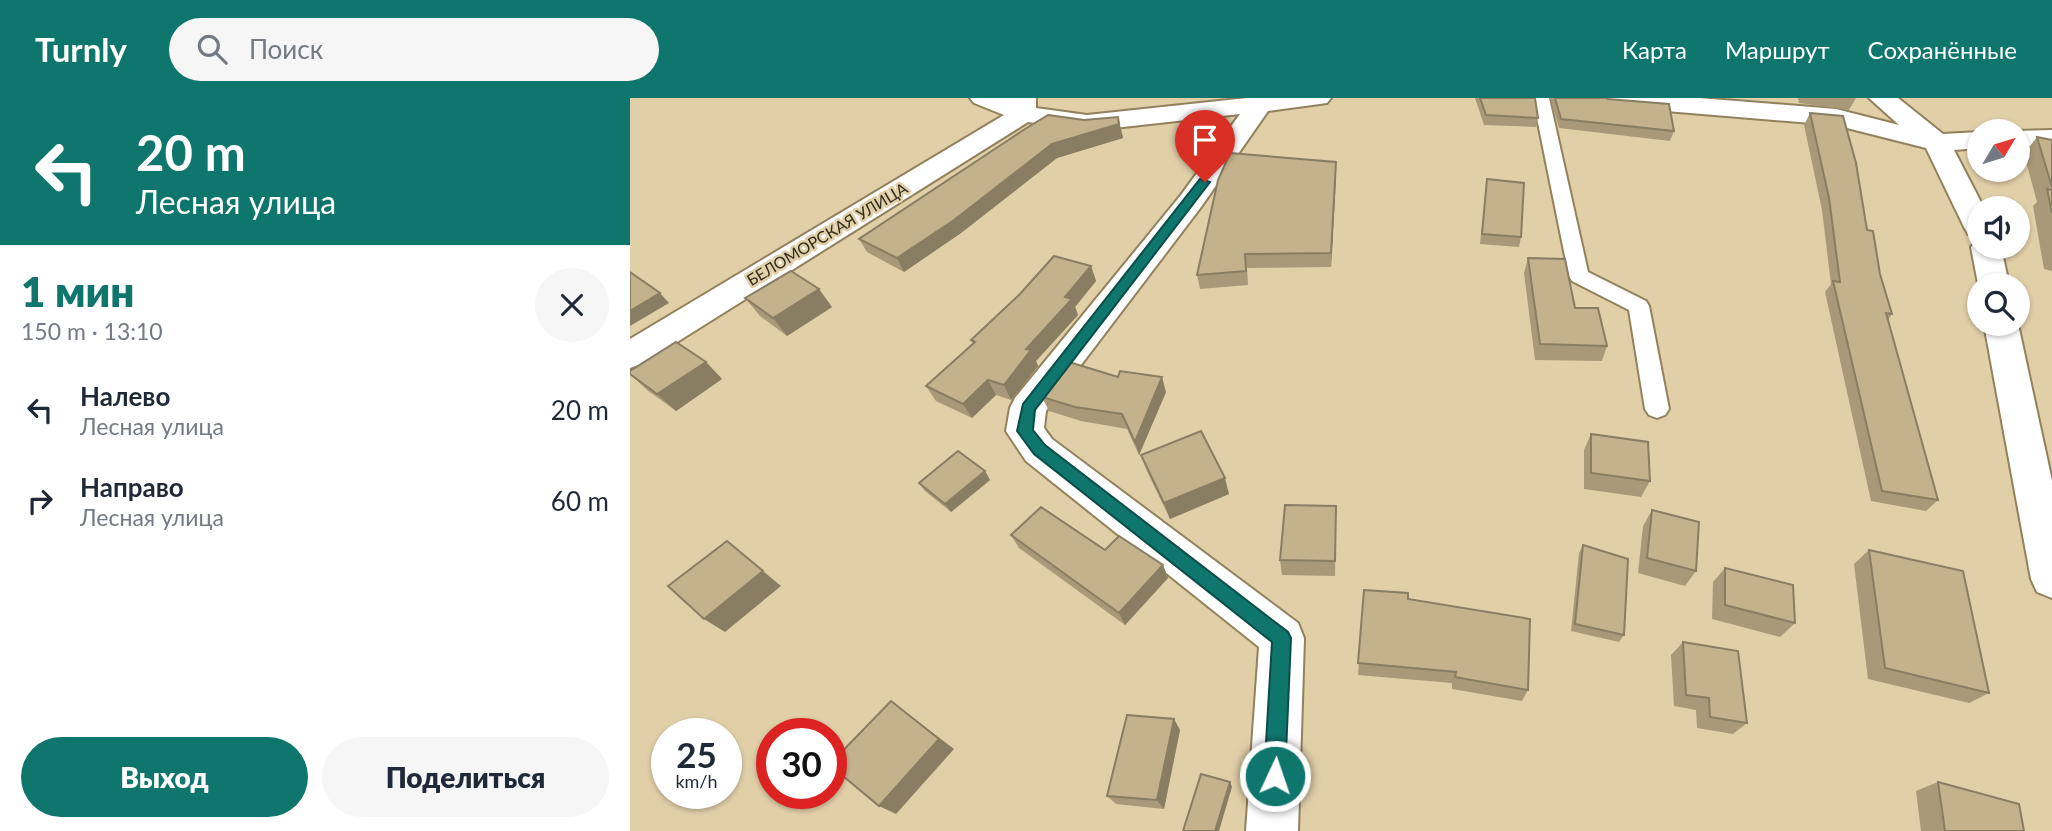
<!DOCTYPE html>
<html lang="ru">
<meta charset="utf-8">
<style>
:root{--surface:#fff;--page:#f6f6f7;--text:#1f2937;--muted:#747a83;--accent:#0f766e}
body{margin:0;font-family:Lato,sans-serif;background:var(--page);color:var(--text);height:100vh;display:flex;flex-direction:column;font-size:26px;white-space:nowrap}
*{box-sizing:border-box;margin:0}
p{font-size:23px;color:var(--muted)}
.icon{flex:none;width:38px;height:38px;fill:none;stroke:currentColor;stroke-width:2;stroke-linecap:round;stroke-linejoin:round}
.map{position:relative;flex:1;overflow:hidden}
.sheet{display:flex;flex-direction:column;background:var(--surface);width:630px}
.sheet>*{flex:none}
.top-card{background:#0f766e;color:#fff;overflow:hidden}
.needle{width:46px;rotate:52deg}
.buttons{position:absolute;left:1337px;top:21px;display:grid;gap:14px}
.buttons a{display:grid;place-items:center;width:63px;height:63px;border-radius:50%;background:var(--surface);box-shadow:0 2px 5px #0004;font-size:35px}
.speed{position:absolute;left:21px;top:620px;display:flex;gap:14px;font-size:35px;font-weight:700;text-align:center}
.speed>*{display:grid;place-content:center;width:91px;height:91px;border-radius:50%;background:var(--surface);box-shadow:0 2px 5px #0004;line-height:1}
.speed small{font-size:18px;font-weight:400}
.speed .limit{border:10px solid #d22;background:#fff;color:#111}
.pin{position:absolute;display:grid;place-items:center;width:60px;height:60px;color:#fff;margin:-72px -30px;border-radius:50% 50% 50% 0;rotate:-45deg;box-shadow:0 0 7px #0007}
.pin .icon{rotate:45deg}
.me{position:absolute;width:77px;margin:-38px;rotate:3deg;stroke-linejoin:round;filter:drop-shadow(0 0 5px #0008)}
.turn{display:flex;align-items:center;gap:24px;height:147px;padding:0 21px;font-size:32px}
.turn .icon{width:91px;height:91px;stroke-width:2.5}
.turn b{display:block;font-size:49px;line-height:60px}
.round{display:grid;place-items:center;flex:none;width:74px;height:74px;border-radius:37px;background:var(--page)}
.headline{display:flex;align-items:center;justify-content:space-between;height:119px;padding:0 21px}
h1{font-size:42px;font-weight:800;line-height:52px;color:var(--accent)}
.cta{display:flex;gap:14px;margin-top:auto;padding:14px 21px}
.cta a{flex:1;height:80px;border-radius:42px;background:var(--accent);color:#fff;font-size:28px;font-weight:800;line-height:80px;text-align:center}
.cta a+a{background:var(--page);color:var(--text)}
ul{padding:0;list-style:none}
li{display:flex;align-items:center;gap:21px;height:91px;padding:0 21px}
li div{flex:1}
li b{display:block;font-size:26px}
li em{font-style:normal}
header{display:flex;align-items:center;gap:42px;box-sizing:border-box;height:98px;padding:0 35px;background:var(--accent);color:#fff}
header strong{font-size:33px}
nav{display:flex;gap:38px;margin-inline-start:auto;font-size:24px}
.search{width:490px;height:63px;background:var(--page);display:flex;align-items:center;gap:18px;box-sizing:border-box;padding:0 24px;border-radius:38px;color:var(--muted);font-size:26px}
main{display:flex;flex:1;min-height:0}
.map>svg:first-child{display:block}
</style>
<header>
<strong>Turnly</strong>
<div class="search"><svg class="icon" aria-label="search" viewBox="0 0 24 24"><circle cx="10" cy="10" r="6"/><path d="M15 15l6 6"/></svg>Поиск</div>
<nav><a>Карта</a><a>Маршрут</a><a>Сохранённые</a></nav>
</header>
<main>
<section class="sheet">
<div class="top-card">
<div class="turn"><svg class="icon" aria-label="left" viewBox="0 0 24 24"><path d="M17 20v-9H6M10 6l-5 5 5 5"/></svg><div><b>20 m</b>Лесная улица</div></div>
</div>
<div class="headline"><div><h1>1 мин</h1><p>150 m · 13:10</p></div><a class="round"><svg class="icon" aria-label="close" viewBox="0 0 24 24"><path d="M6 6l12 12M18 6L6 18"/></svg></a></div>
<ul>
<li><svg class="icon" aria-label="left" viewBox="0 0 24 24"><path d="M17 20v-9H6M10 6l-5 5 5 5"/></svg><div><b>Налево</b><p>Лесная улица</p></div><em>20 m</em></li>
<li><svg class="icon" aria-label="right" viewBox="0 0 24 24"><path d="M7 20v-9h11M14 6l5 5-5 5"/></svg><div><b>Направо</b><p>Лесная улица</p></div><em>60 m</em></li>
</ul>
<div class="cta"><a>Выход</a><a>Поделиться</a></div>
</section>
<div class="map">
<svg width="1422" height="733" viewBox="0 0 1422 733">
<rect width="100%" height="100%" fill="#e1cfa8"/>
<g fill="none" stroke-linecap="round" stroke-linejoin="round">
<defs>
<path id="service" d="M903 0H919L958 174 1016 203 1019 208 1039 311 1035 317 1027 320 1019 317 1015 311 999 212 942 183 939 178Z"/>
<g id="minor">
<path d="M340 0H406V10L457 17 617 0H701L697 5 638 13 571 109 416 313 414 330 422 341 668 525 674 540 668 733H616L629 549 396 363 376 333 380 310 385 300 551 97 610 16 457 33 398 24 12 266 0 270V241L374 17 344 5Z"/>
<path d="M963 0H1069L1206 11 1269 27 1239 0H1268L1313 36 1349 34V50L1324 52 1354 110H1349V138L1338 136 1334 129 1296 50 1205 27 976 8 967 5Z"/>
<path d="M1422 32V48H1388V33H1383Z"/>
<path d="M1349 141V149H1371L1379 187H1349V191L1341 149Z"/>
<path d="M1354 226H1388L1422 383V500L1407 494 1401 481Z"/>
</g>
</defs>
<use href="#service" stroke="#92815c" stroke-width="4"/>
<use href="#minor" stroke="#92815c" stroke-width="4"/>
<use href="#service" fill="#fff" fill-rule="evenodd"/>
<use href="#minor" fill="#fff" fill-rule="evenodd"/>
</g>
<g fill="#a99978">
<path d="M845 0H905L908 20 906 29 854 27Z"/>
<path d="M920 0H977L1044 33 1040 43 929 30Z"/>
<path d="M1168 0H1226L1219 12 1169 5Z"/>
<path d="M1180 15 1237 132 1262 216 1258 222 1308 402 1296 413 1241 403 1195 194 1201 186 1192 112 1174 27Z"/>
<path d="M488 19 493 40 427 60 331 135 274 174 237 154 229 141 454 22Z"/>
<path d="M1407 39 1422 42V173L1414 171 1403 108 1407 104 1394 56Z"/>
<path d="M706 79 701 169 617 170 618 187 570 191 567 177Z"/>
<path d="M857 81 891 139 889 149 850 146Z"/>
<path d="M898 160 945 210 977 248 972 263 905 262 894 175Z"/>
<path d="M461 168 466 183 445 209 448 217 406 263 408 268 381 302 366 297 342 320 306 303 296 288 343 246 341 242Z"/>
<path d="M115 200 202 209 157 238 130 218Z"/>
<path d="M76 264 92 281 46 313 17 292 0 276Z"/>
<path d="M536 294 509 357 497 331 451 323 419 313 412 299Z"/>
<path d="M961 336 1020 383 1011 399 954 391V352Z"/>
<path d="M511 357 599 396 540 421 517 373Z"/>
<path d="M355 373 360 382 321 414 295 393 289 385Z"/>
<path d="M706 408 705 478 652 477 650 462Z"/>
<path d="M1022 412 1066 473 1055 488 1008 475 1013 428Z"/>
<path d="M381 437 475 452 533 467 538 480 495 527 389 450Z"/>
<path d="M953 447 994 537 989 544 941 533 949 455Z"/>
<path d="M1239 452 1359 595 1339 605 1238 581 1224 466Z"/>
<path d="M1095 470 1165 525 1150 539 1082 521 1083 484Z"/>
<path d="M734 492 778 501 898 592 892 603 822 591V585L728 577Z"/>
<path d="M1053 544 1117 625 1103 636 1067 630 1066 612 1044 608 1041 557Z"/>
<path d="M550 632 534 711 486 706 477 698Z"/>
<path d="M1308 684 1394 733H1291L1286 693Z"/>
</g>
<g fill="#897d62">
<path d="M488 19 493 40 427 60 331 135 274 174 267 160 422 46Z"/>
<path d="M706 64V79L701 169V155Z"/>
<path d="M461 168 466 183 445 209 448 217 406 263 408 268 381 302 374 287 396 251 435 199Z"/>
<path d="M189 191 202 209 157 238 143 220Z"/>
<path d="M30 195 39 205 0 228V213Z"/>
<path d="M76 264 92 281 46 313 27 296Z"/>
<path d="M532 279 536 294 509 357 505 344Z"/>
<path d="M358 282 366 297 342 320 333 306Z"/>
<path d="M355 373 360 382 321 414 315 406Z"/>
<path d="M595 380 599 396 540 421 534 405Z"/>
<path d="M97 443 151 488 95 534 74 521Z"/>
<path d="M533 467 538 480 495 527 489 515Z"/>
<path d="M261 603 324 651 266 716 249 708Z"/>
<path d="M544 621 550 632 534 711 527 702Z"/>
<path d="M600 684 602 689 589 733H585Z"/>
</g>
<g fill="#c4b28c" stroke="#897d62" stroke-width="2">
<path d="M850 0H905L908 20 856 17Z"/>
<path d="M925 0H977L978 1 1039 6 1044 33 931 21Z"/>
<path d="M1180 15 1213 18 1226 65 1237 132 1243 133 1250 176 1262 216 1256 215 1308 402 1252 393 1203 183 1210 184 1199 100Z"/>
<path d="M418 17 454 22 488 19 489 26 422 46 324 122 267 160 229 141 395 31Z"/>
<path d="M1407 39 1422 42V89Z"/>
<path d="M600 55 706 64 701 155 615 156 616 173 567 177 588 82Z"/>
<path d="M857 81 894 85 891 139 852 136Z"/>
<path d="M1417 91 1422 92V115Z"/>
<path d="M424 158 461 168 435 199 442 201 396 251 401 252 374 287 358 282 333 306 296 288 345 244 341 242 390 196Z"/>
<path d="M898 160 935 161 945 210H968L977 248 910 246Z"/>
<path d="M161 173 189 191 143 220 115 200Z"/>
<path d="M0 174 30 195 0 213Z"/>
<path d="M46 244 76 264 27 296 0 276V273Z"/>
<path d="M439 264 488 279 490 273 532 279 505 344 492 316 445 309 412 299Z"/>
<path d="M571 333 595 380 534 405 511 357Z"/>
<path d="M961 336 1018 344 1020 383 961 375Z"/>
<path d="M328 353 355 373 315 406 289 385Z"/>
<path d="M655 407 706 408 705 463 650 462Z"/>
<path d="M411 409 475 452 489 438 533 467 489 515 381 437Z"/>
<path d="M1022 412 1069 424 1066 473 1017 460Z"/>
<path d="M97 443 133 473 74 521 38 488Z"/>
<path d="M953 447 998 461 994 537 945 526Z"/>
<path d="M1239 452 1333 473 1359 595 1255 570Z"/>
<path d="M1095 470 1163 487 1165 525 1095 507Z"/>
<path d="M734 492 778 495V501L900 521 898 592 825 579 826 574 728 565Z"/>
<path d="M1053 544 1108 553 1117 625 1080 619 1079 600 1056 597Z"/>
<path d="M261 603 309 641 249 708 201 668V665Z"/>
<path d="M497 617 544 621 527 702 477 698Z"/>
<path d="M571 676 600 684 585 733H553Z"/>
<path d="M1308 684 1389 706 1394 733H1315Z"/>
</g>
<path fill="#0f766e" stroke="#0a4d48" stroke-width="2" d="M570 81 580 84 405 312 403 332 415 347 658 534 661 540 655 678 652 685 645 688 637 685 634 678 642 544 404 356 387 333 393 306Z"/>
<g text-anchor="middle" stroke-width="5" stroke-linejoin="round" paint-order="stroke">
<g font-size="16" fill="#342d1d" stroke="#e1cfa8">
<text transform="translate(197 136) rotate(-31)" y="6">БЕЛОМОРСКАЯ УЛИЦА</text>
</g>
</g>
</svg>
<div class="buttons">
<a><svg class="needle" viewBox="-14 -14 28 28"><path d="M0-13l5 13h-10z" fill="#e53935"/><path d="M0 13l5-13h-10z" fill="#747a83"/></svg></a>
<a><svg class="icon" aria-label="sound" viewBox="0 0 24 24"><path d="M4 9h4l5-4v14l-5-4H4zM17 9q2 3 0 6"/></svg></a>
<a><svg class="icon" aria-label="search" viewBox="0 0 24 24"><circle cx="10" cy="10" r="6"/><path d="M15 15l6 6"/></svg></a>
</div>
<div class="speed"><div>25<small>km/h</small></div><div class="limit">30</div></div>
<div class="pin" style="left:575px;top:84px;background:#d93025"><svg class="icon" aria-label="arrive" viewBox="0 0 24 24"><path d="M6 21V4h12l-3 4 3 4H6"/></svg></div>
<svg class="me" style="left:645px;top:678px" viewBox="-20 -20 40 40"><circle r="17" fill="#0f766e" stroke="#fff" stroke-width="3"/><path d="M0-11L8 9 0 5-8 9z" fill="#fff"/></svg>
</div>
</main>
